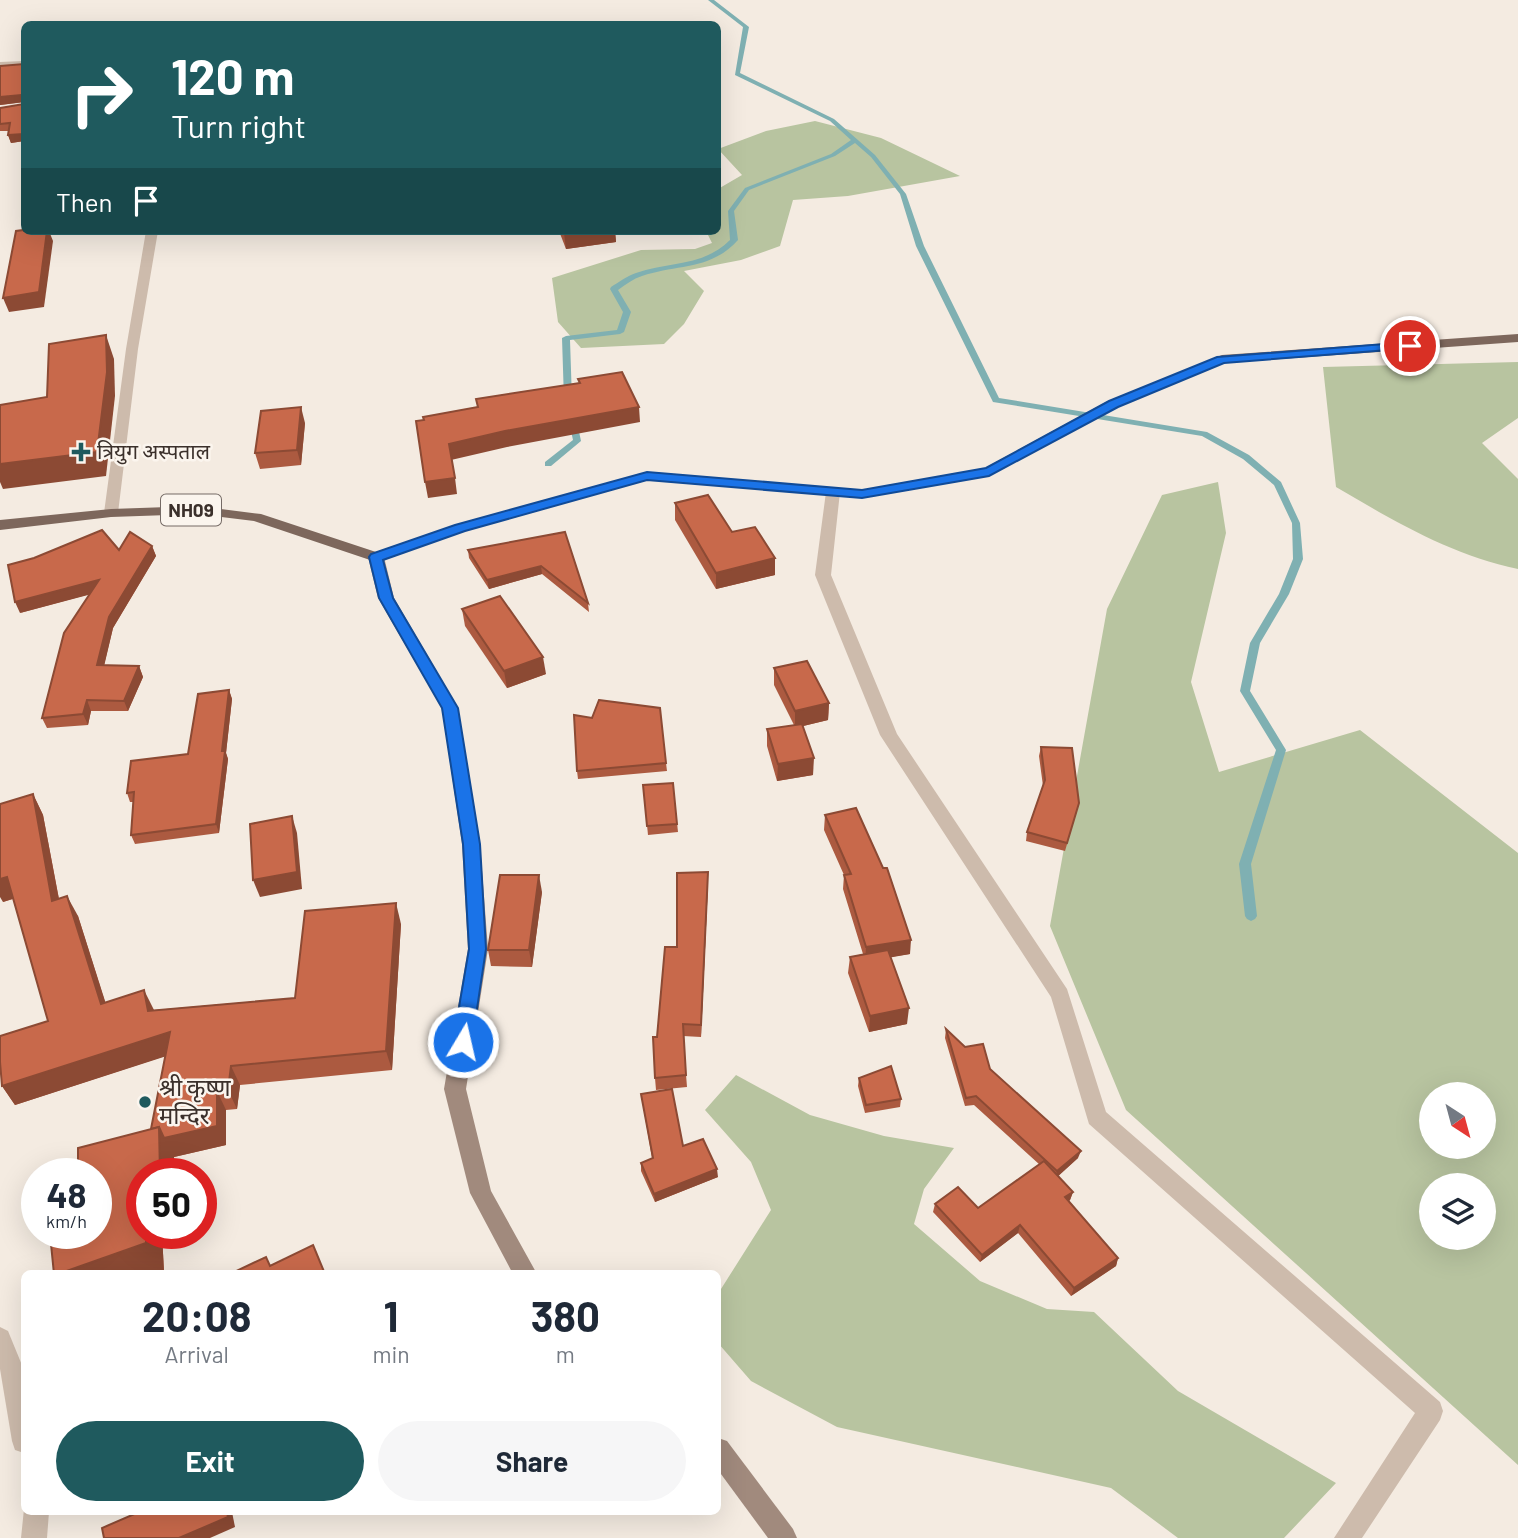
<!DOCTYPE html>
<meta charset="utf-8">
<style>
:root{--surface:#fff;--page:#f6f6f7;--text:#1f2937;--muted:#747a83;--accent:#1f5a5e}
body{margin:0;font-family:Barlow,"Noto Sans Devanagari",sans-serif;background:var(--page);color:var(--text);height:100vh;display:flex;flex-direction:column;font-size:26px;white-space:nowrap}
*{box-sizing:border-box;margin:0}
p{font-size:23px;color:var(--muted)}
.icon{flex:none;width:38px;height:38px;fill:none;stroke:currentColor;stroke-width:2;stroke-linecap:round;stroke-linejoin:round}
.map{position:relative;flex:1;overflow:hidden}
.panel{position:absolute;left:21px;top:1270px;width:700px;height:245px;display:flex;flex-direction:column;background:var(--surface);border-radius:10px;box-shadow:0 7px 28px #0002}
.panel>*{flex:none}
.hud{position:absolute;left:21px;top:21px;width:700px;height:214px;border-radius:10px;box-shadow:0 7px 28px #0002;background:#1f5a5e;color:#fff;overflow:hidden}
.needle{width:46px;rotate:144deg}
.controls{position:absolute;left:1419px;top:1082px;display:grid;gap:14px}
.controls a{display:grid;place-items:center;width:77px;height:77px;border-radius:50%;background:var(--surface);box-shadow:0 7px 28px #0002;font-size:35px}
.speed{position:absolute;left:21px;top:1158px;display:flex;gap:14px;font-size:35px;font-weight:700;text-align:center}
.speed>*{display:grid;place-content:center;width:91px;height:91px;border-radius:50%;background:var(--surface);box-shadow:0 7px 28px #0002;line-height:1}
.speed small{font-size:18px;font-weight:400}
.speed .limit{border:10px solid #d22;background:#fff;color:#111}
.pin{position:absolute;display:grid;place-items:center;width:60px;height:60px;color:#fff;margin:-30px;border:4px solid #fff;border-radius:50%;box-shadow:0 2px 7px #0007}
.me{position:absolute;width:77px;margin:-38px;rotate:9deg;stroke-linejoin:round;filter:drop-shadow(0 0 5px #0008)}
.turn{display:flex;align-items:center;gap:24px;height:147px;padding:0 35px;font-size:32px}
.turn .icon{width:91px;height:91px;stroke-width:2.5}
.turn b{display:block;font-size:49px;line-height:60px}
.then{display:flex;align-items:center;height:66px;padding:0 35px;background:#0003;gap:14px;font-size:26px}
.eta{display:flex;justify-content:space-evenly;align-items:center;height:119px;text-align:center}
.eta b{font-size:42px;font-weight:700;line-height:49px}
.action{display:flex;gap:14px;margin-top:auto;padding:14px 35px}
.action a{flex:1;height:80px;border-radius:42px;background:var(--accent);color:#fff;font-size:28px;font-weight:700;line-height:80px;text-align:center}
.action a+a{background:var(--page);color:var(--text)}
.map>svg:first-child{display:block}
</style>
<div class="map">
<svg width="1518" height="1538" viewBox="0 0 1518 1538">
<rect width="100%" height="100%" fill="#f4ebe1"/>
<g fill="#b8c4a0" fill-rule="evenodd">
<path d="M815 121 881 138 960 176 848 196 793 200 780 246 741 260 684 271 704 291 684 324 664 344 581 348 558 322 552 278 641 250 695 249 712 243 706 231H718V189L742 175 718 149 766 131Z"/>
<path d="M1518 362V418L1482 443 1518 479V569C1451 555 1394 521 1336 487L1323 367Z"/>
<path d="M1218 482 1226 533 1191 682 1219 772 1360 730 1518 853V1465L1126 1110 1050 926 1107 609 1162 495ZM1432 1094H1484V1146H1432ZM1432 1185H1484V1237H1432Z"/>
<path d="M736 1075 810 1115 884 1136 954 1148 924 1189 914 1224 980 1281 1047 1309 1094 1312 1178 1391 1336 1483 1284 1538H1178L1111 1488 837 1427 751 1381 718 1343V1299L721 1289 771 1210 751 1162 705 1110Z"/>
</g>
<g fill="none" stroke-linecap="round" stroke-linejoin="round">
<g fill="#7fb0b2" fill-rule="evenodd">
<path d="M708 0H714L749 27 740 73 834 119 875 155 906 194 924 246 999 398 1207 432 1249 455 1281 482 1300 523 1303 559 1289 594 1260 643 1250 691 1286 750 1251 864 1257 916 1255 919 1251 921 1247 919 1245 916 1239 864 1276 750 1240 691 1250 643 1279 594 1293 559 1292 523 1274 485 1243 459 1202 436 993 402 916 246 900 194 871 157 855 143 835 156 749 190 734 211 738 240C710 271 677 264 642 276 633 279 626 284 618 290L631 312 624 332 620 334 570 340 572 400 568 402 564 400 562 338 566 336 617 330 623 312 610 289 611 287C619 282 627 276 636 273 670 261 703 267 730 240L728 211 745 188 831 154 851 140 830 121 735 75 743 27Z"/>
<path d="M570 420H573L577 422 581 441 551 466H545V462L573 440 569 422Z"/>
</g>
<g fill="#cdbbac" fill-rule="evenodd">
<path d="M24 61V67L0 68V62Z"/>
<path d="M146 231H158L138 349 118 513 111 517 104 513 126 349Z"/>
<path d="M833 488 840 492 831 575 897 734 1067 989 1106 1112 1440 1402 1443 1411 1440 1420 1362 1538H1334L1415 1413 1089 1124 1051 997 880 735 815 575 826 492Z"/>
<path d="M0 1327 8 1331 24 1370V1453L15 1450 12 1441 0 1369Z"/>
<path d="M24 1509V1512H49L47 1538H21Z"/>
</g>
<g fill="#a18a7d" fill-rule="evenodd">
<path d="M376 552 384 557 394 598 458 708 480 844 488 949 466 1089 491 1191 537 1274H513L470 1193 444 1089 468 949 462 844 442 708 378 598 368 557Z"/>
<path d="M718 1438 727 1441 793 1529 797 1538H768L718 1470Z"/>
</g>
<path fill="#7d675c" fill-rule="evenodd" d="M1518 334V342L1224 363 1118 407 989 476 862 498 647 480 465 531 376 562 254 521 197 514 111 517 0 530V520L111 509 197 506 261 514 376 552 455 525 647 472 862 490 985 468 1108 401 1222 355Z"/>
</g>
<g fill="#ac5a40">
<path d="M24 64V141L11 143 8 135 9 131H0V108L24 104V102L0 105V66Z"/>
<path d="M559 231H615L616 242 566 249Z"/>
<path d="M305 423 301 465 260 469 255 453Z"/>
<path d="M675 503 732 532 775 575 716 589 675 520Z"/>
<path d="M565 532 588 603 589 612 542 574 489 589 469 558 468 550Z"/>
<path d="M152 546 156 556 113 628 104 665 139 666 143 677 128 711H91L88 725 47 728 42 718 90 594 20 613 119 550Z"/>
<path d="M462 609 546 674 507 688 465 626Z"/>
<path d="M774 668 829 703 828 720 803 726 813 775 777 781 767 746V729L794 725 774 685Z"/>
<path d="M229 690 232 699 226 753 228 759 219 833 135 844 131 835 133 802H130L127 793 188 754Z"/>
<path d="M1041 747 1079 803 1065 851 1026 841 1027 832 1043 786 1039 756Z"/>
<path d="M666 763 667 771 578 779 577 771Z"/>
<path d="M673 783 678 832 648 835 643 785Z"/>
<path d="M33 794 43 815 59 899 78 916 105 1002 154 1010 295 998 401 924 392 1070 240 1085 237 1109 226 1110V1145L174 1157 175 1174H142V1234H162L164 1272 77 1235 151 1129 165 1056 15 1105 2 1086 48 1021 13 899 3 902Z"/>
<path d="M825 815 910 954 890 957 907 1024 869 1032 848 973 850 957 863 954 843 889 844 875 824 830Z"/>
<path d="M708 872V884L701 1037 683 1036 687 1087 656 1090 655 1078 677 947Z"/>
<path d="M542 892 532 967 491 966 488 950Z"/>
<path d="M946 1029 990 1069 1078 1158 1058 1176 1073 1192 1070 1200 1069 1201 1118 1258 1116 1266 1071 1296 1018 1233 980 1262 933 1212 935 1204 978 1208 1040 1165 974 1105 965 1106 945 1038Z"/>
<path d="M859 1078 901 1099 900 1107 865 1113 858 1086Z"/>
<path d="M641 1094 683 1146 718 1177 655 1202 641 1171V1163L652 1158Z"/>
</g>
<g fill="#8c4a34">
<path d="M21 95 24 102 0 105V97Z"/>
<path d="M24 134V141L11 143 8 135Z"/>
<path d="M47 231H49L53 241 44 307 9 312 3 298Z"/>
<path d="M583 231H615L616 242 566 249 564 233Z"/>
<path d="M106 335 114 359 115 396 106 476 3 489 0 482V446Z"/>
<path d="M301 407 305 423 301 465 297 450Z"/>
<path d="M639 407 640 422 507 447 451 460 449 444 505 431Z"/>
<path d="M455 478 457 494 428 498 425 482Z"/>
<path d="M152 546 156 556 113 628 102 675 97 665 109 617Z"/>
<path d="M775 558V575L716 589V573Z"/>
<path d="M541 566 542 574 489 589 487 580Z"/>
<path d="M99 580 103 591 20 613 15 602Z"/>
<path d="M543 657 546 674 507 688 504 671Z"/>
<path d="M139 666 143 677 128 711 124 701Z"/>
<path d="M229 690 232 699 226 753 228 759 219 833 216 824 222 751Z"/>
<path d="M87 700 91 711 88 725 83 714Z"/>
<path d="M829 703 828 720 795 728V711Z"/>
<path d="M814 758 813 775 777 781 778 764Z"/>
<path d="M33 794 43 815 63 921 52 901Z"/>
<path d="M292 816 297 833 302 889 260 897 253 880Z"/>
<path d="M708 872V884L701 1037V1025Z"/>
<path d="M539 875 542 892 532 967 529 950Z"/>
<path d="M7 877 18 897 3 902 0 897V879Z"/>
<path d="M67 896 78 916 112 1023 101 1004Z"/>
<path d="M396 903 401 924 392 1070 386 1051Z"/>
<path d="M911 940 910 954 865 962 866 947Z"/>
<path d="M144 990 154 1010 158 1031 148 1011Z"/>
<path d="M909 1008 907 1024 869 1032 870 1016Z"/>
<path d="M170 1032 179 1052 15 1105 2 1086Z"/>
<path d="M231 1066 240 1085 237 1109 228 1090Z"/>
<path d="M217 1091 226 1110V1145L174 1157 175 1174H160L159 1127Z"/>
<path d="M1081 1151 1078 1158 1055 1179 1057 1171Z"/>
<path d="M717 1169 718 1177 655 1202 654 1194Z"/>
<path d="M1073 1192 1070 1200 1063 1205 1065 1197Z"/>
<path d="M1020 1225 1018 1233 980 1262 982 1255Z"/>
<path d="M146 1234H162L164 1272 157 1274H58Z"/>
<path d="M1118 1258 1116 1266 1071 1296 1074 1288Z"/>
<path d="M227 1512H232L235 1527 210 1538H179Z"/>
</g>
<g fill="#c8694b" stroke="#8c4a34" stroke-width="2">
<path d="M24 64V134L8 135 10 123 0 124V108L24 104 21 95 0 97V66Z"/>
<path d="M24 230V231H47L39 292 3 298 16 231Z"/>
<path d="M563 231H583L564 233Z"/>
<path d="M106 335 107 372 97 452 0 464V405L47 397 49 344Z"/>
<path d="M622 372 639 407 505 431 449 444 455 478 425 482 416 421 424 420 423 417 478 407 476 399 580 383 578 379Z"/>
<path d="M301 407 297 450 255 453 261 411Z"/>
<path d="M708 495 732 532 755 527 775 558 716 573 675 503Z"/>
<path d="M102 530 119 550 130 532 152 546 109 617 97 665 139 666 124 701 87 700 83 714 42 718 64 633 99 580 15 602 8 565 34 558Z"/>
<path d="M565 532 588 603 541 566 487 580 468 550Z"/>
<path d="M500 596 543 657 504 671 462 609Z"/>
<path d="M807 661 829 703 795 711 774 668Z"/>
<path d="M229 690 222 751H225L216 824 131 835 134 792 127 793 131 761 188 754 198 694Z"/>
<path d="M599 700 660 708 666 763 577 771 574 715 592 718Z"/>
<path d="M802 724 814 758 778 764 767 729Z"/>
<path d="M1041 747 1072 748 1079 803 1067 843 1027 832 1045 780Z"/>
<path d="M673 783 677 824 647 826 643 785Z"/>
<path d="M33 794 52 901 67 896 101 1004 144 990 148 1011 295 998 305 911 396 903 386 1051 231 1066 228 1090 217 1091V1126L164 1138 159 1127 151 1129 170 1032 2 1086 0 1062V1036L48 1021 7 877 0 879V804Z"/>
<path d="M856 808 883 868H887L911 940 866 947 844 875 851 874 825 815Z"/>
<path d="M292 816 297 872 253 880 250 824Z"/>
<path d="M708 872 701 1025 683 1024 686 1075 655 1078 653 1037H657L665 947H677V873Z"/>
<path d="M500 875H539L529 950H488Z"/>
<path d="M888 950 909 1008 870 1016 850 957Z"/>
<path d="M946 1029 965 1047 983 1044 990 1069 1081 1151 1057 1171 976 1096 966 1098Z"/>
<path d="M891 1066 901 1099 866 1105 859 1078Z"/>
<path d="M672 1089 683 1146 703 1139 717 1169 654 1194 641 1163 653 1158 641 1094Z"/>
<path d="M159 1127 160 1174H142V1234H146V1243L58 1274H54L51 1244 77 1234H96V1174H78V1148Z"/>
<path d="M1044 1161 1073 1192 1065 1197 1118 1258 1074 1288 1020 1225 982 1255 935 1204 958 1187 978 1208Z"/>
<path d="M313 1245 325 1274H230L266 1257 270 1266Z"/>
<path d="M139 1512H227L228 1517 179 1538H104L102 1528Z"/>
</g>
<path fill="#1a73e8" stroke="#114b97" stroke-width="2" d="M1410 342 1416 346 1414 348 1224 363 1118 407 989 476 862 498 647 480 465 531 383 560 393 598 458 708 480 844 486 949 472 1042 469 1048H456L453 1042 469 949 463 844 442 708 379 598 369 557 371 554 455 525 647 472 862 490 986 468 1109 401 1217 357Z"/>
<g fill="#1f5a5e" stroke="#fbf5ee" stroke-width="2.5">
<path d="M77.5 441.5h7v7h7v7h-7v7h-7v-7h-7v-7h7z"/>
<circle cx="145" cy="1102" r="7"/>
</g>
<g text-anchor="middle" stroke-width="5" stroke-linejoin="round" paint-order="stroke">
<rect fill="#fbf5ee" stroke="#756b66" stroke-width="2" x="161" y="494.5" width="60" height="31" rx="5"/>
<g font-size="19" font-weight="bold" fill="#3b302b">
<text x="191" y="517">NH09</text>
</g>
<g font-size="21" fill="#3b302b" stroke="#fbf5ee" text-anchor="start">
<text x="97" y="459">त्रियुग अस्पताल</text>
</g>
<g font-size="24" fill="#3b302b" stroke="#fbf5ee" text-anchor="start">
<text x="159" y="1096">श्री कृष्ण<tspan x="159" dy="28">मन्दिर</tspan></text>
</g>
</g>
</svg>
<div class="controls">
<a><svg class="needle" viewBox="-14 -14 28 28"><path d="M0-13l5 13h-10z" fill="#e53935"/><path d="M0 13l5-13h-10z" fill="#747a83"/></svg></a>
<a><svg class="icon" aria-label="layers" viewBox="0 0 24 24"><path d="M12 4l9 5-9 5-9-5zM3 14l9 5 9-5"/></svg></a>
</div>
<div class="speed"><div>48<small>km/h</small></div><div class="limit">50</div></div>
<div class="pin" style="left:1410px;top:346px;background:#d93025"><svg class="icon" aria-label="arrive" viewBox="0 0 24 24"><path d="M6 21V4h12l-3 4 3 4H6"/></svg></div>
<svg class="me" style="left:463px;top:1042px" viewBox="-20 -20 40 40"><circle r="17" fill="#1a73e8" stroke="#fff" stroke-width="3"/><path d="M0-11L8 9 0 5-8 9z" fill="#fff"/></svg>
<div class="hud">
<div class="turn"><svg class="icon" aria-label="right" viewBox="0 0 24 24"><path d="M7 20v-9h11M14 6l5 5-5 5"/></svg><div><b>120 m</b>Turn right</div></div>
<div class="then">Then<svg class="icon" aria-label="arrive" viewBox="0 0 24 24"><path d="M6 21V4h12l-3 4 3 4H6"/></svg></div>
</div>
<section class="panel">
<div class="eta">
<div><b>20:08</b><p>Arrival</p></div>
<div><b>1</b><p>min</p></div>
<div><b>380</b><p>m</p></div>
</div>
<div class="action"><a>Exit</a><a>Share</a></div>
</section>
</div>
